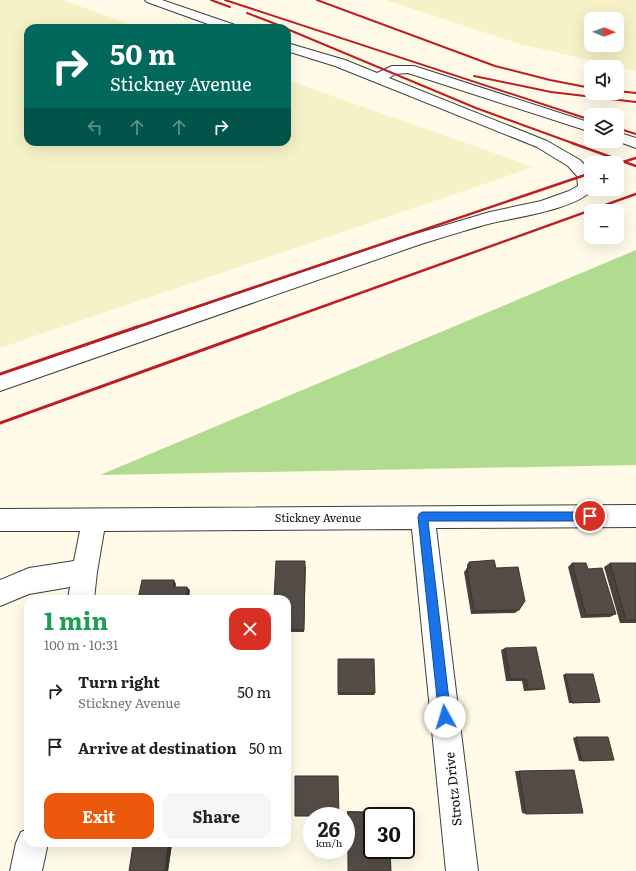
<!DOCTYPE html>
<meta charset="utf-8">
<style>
:root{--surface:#fff;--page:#f6f6f6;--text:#202124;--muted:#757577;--accent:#ea580c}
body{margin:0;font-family:Literata,serif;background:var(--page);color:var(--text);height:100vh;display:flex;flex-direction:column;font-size:15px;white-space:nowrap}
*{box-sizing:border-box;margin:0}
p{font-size:13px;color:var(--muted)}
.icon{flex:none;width:22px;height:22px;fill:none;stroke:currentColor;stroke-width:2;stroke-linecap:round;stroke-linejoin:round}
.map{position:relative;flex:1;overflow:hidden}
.details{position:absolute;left:24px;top:595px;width:267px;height:252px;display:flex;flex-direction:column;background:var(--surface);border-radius:12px;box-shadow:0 4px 16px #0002}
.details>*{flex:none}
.top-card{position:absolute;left:24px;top:24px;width:267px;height:122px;border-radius:12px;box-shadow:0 4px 16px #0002;background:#00695c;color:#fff;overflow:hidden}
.needle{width:26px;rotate:91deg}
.fabs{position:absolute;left:584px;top:12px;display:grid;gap:8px}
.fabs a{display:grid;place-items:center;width:40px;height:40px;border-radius:8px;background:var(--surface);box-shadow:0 4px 16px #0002;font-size:20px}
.speed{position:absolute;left:303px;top:807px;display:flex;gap:8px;font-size:20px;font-weight:700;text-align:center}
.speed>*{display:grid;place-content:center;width:52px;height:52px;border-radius:50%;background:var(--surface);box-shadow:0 4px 16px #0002;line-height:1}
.speed small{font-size:10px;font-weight:400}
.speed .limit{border:2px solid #111;border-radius:6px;background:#fff;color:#111}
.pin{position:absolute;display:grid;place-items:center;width:34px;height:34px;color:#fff;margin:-17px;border:2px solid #fff;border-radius:50%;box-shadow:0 1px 4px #0007}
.me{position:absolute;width:44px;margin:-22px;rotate:354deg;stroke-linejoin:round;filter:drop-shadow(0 0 3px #0008)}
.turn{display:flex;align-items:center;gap:14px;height:84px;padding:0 20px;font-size:18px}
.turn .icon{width:52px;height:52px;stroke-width:2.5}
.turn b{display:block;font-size:28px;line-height:34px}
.lanes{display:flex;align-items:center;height:38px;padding:0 20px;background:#0003;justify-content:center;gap:20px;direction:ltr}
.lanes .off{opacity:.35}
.round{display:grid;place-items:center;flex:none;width:42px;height:42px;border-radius:12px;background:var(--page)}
.headline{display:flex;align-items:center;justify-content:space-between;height:68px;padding:0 20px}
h1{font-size:24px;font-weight:700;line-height:30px;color:#1e9e55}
.button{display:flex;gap:8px;margin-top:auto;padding:8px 20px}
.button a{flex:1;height:46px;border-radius:12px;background:var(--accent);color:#fff;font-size:16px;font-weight:700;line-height:46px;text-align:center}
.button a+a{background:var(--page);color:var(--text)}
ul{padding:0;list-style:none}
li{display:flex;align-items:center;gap:12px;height:56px;padding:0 20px}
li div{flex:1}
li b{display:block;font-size:15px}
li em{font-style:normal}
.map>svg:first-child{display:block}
</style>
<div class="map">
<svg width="636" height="871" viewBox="0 0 636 871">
<rect width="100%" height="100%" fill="#fffbe8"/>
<g fill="#f6f2c7" fill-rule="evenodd">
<path d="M0 0H62L141 28H28V142H287V80L534 167 0 348Z"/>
<path d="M386 0H636V71L520 44ZM591 19H617V45H591Z"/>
</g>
<path fill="#b1dc8f" d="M636 250V465L100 475Z"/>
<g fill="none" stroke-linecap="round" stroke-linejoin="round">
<defs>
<g id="minor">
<path d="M145 0H162L235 25 237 28H219L147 2Z"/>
<path d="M287 43 345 60 377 73 392 66H414L591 123V132L408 73 395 74 389 78 547 141 580 160 591 172V189H593C577 209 517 217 492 223 468 229 445 237 421 244L0 391V375L409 236 490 212 541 201 569 191 578 186 577 176 568 166 537 147 335 66 287 51Z"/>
<path d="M617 132 636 138V148L617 141Z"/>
<path d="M636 505V527L436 528 478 871H446L412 529 104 531 97 572 94 599H68L70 587 29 594 0 606V580L29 568 74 561 80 531H0V509Z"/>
<path d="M28 829V843H48L42 871H10L16 843 21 832Z"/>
</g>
</defs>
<use href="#minor" stroke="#3e3e3e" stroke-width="2"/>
<use href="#minor" fill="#fff" fill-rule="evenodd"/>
<g stroke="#c01d23" stroke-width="2">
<path d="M211 0 230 7"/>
<path d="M225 0 591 120"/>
<path d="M317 0 495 66 550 80 591 88"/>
<path d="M247 13 286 28"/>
<path d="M287 29 476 108 575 144"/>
<path d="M474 76 551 92 636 102"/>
<path d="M617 91 636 93"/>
<path d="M617 128 636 134"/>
</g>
<g stroke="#c01d23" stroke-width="2.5">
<path d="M572 143 636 166"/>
<path d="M623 162 636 158"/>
<path d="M134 328 591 173"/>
<path d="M263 328 636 194"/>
</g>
<g stroke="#c01d23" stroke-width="3">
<path d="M0 374 137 327"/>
<path d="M0 423 266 327"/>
</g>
</g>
<g fill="#48413c">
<path d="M469 562 496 568 519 610 515 613 471 614 464 572 467 568V565Z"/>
<path d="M572 563 588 569 616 614 610 617 581 618 568 567Z"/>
<path d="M610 563H636V623H620L604 567Z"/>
<path d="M306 565 304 632H287V599Z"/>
<path d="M505 648 545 689 540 690 524 691 522 681H506L501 650Z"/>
<path d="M338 659 375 693 374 695H338Z"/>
<path d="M565 674 600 702 597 703H569L563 675Z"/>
<path d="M576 737 614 760 579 761 573 738Z"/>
<path d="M574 770 526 814 522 813 515 771Z"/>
<path d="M347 811 387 812 389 813 391 871H348Z"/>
<path d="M137 843 172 844 168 871 133 845Z"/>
</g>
<g fill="#3b3531">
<path d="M174 580 176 584 175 590 173 587Z"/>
<path d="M187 587 190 590 189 599H186Z"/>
<path d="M172 844 168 871H165L168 846Z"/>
</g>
<g fill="#544c46" stroke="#3b3531">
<path d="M494 560 496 568 518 567 525 601 519 610 474 611 467 568H471L469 562Z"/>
<path d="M276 561H305L304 630 287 629V599H274Z"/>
<path d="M572 563H586L588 569 602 568 616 614 586 615Z"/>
<path d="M610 563H636V620H626Z"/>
<path d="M142 580H174L173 587H187L186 599H138Z"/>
<path d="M536 647 545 689H528L526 679H510L505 648Z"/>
<path d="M338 659H374L375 693H338Z"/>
<path d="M565 674H593L600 702 572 703Z"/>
<path d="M576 737H608L614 760 582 761Z"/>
<path d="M574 770 583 813 526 814 519 771Z"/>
<path d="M295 776H338L339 816H295Z"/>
<path d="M348 812 389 813V816H372V850H390L391 871H348Z"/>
<path d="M133 845 168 846 165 871H129Z"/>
</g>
<path fill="#1a73e8" stroke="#114b97" d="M422 512H590L594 513 595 516 594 519 590 521H428L451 717 449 721 445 723 441 721 439 717 418 517 419 514Z"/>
<g text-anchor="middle" stroke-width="4" stroke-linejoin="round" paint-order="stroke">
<g font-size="11" fill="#0b0b0b" stroke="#fff">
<text x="318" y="522">Stickney Avenue</text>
</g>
<g font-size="13" fill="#0b0b0b" stroke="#fff">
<text transform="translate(453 789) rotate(-96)" y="5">Strotz Drive</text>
</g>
</g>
</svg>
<div class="fabs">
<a><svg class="needle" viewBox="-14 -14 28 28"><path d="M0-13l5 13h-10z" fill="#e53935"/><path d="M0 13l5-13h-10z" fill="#757577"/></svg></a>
<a><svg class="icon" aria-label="sound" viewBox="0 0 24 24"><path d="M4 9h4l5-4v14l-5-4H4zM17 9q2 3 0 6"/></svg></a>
<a><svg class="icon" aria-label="layers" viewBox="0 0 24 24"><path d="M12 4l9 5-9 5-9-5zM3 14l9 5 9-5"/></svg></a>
<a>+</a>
<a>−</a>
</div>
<div class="speed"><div>26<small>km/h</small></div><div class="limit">30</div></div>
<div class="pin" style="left:590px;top:516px;background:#d93025"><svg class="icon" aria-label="arrive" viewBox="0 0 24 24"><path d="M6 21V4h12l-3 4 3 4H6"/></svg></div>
<svg class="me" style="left:445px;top:717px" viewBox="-20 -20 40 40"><circle r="19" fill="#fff"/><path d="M0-13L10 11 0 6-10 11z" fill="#1a73e8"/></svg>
<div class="top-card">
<div class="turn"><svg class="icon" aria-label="right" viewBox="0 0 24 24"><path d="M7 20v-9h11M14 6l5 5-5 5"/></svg><div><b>50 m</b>Stickney Avenue</div></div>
<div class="lanes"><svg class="icon off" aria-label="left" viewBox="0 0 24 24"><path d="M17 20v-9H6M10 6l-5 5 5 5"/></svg><svg class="icon off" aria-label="ahead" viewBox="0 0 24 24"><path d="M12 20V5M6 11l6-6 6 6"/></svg><svg class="icon off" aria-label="ahead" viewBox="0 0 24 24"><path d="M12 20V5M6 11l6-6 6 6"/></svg><svg class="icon" aria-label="right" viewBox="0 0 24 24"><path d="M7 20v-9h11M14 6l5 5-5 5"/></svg></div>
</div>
<section class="details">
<div class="headline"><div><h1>1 min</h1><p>100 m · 10:31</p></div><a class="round" style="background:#d93025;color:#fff"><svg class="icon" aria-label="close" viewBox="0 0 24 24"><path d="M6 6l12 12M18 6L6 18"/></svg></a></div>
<ul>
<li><svg class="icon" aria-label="right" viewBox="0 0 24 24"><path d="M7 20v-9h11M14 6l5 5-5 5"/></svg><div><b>Turn right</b><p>Stickney Avenue</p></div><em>50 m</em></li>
<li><svg class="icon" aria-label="arrive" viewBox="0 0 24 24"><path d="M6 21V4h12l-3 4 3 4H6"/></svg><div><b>Arrive at destination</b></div><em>50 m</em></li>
</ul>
<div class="button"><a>Exit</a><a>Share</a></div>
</section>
</div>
